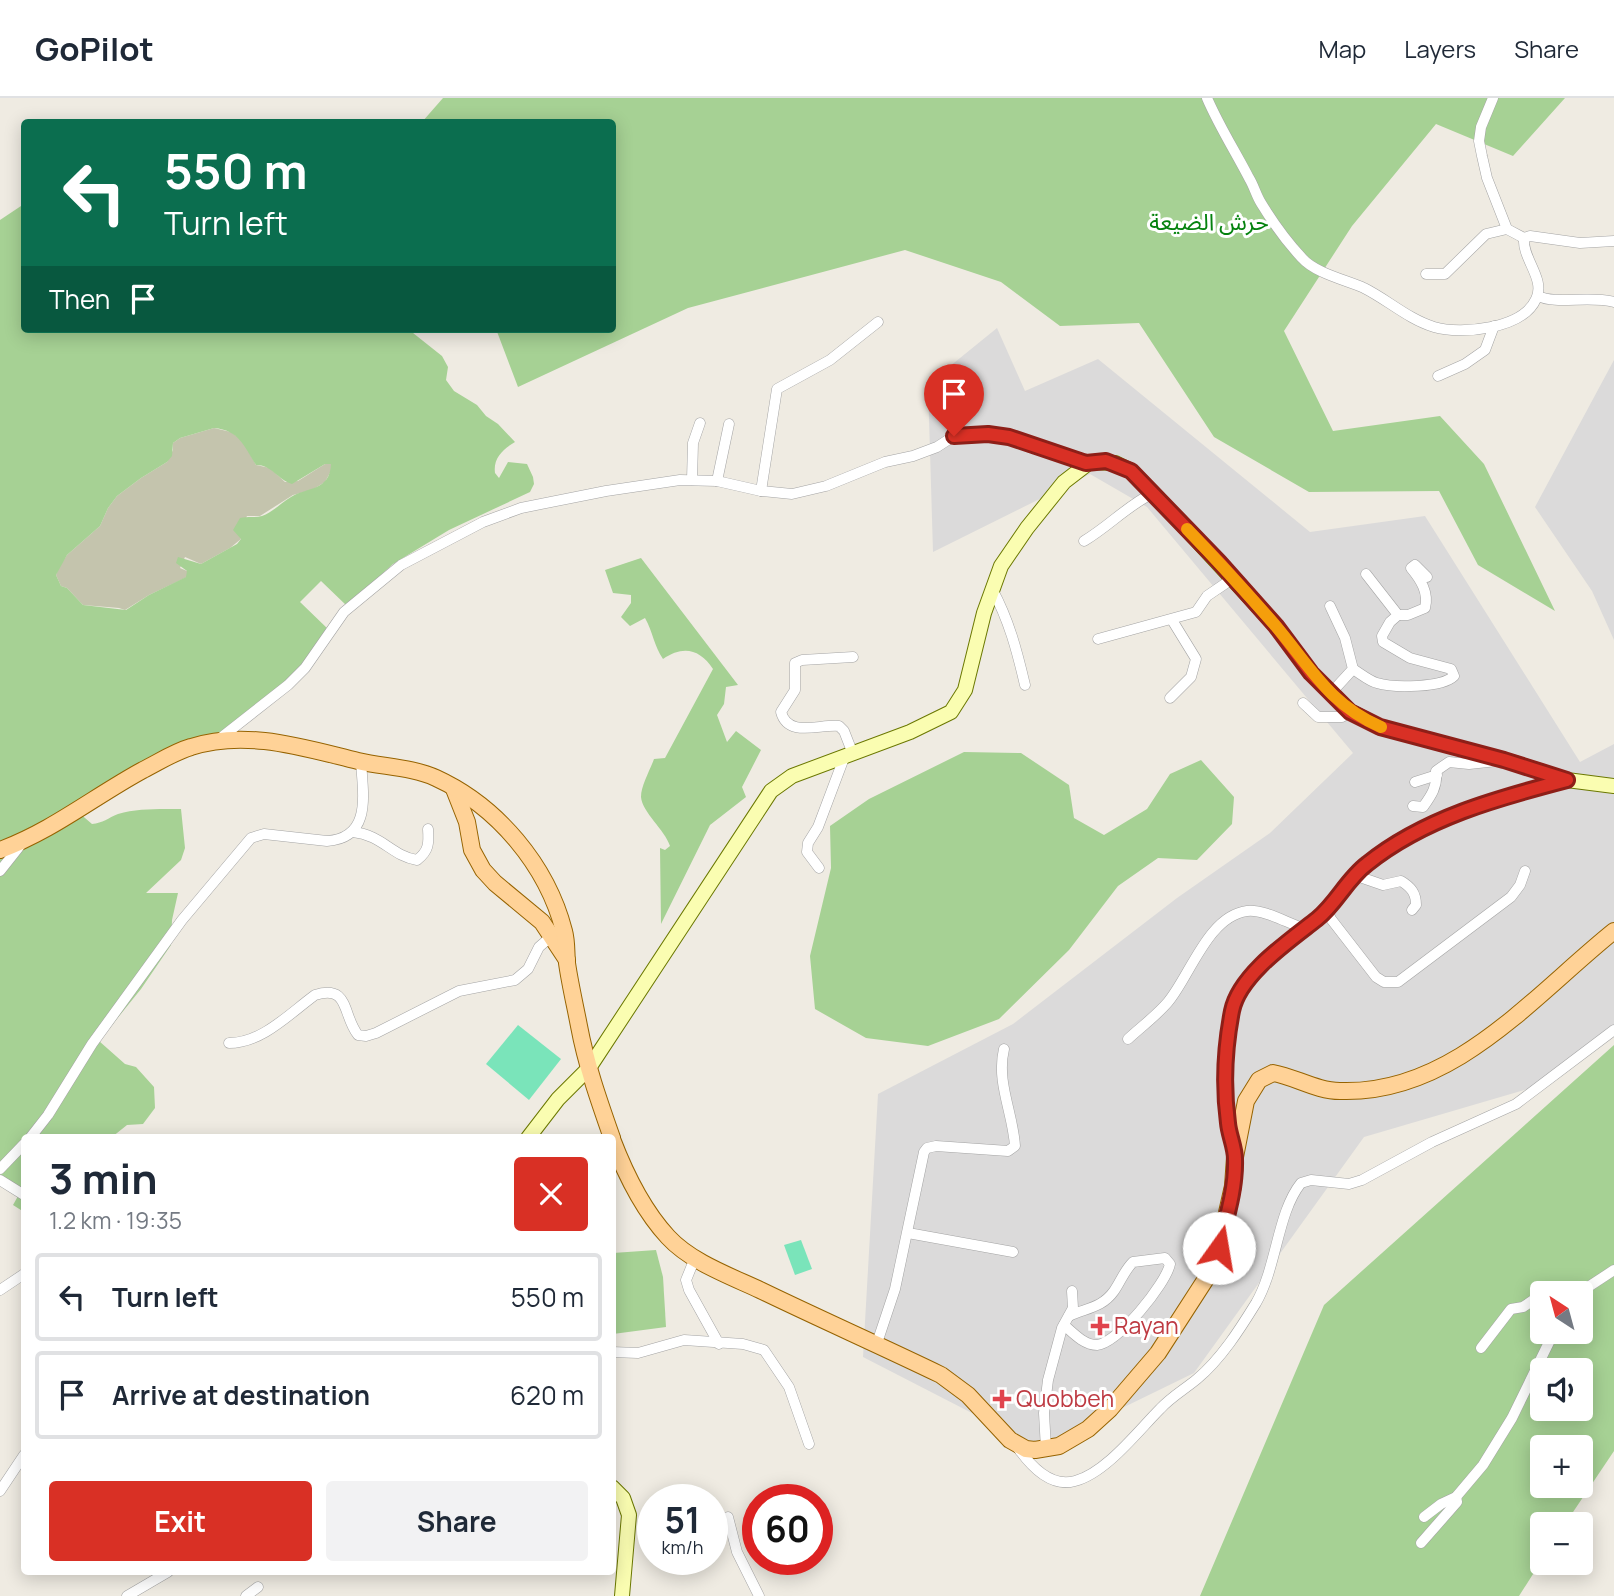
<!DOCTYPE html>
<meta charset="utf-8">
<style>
:root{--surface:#fff;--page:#f2f2f3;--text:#1f2937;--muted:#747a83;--line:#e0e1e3;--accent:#d93025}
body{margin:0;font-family:Manrope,"Noto Sans Arabic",sans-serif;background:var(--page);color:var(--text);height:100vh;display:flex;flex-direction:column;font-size:26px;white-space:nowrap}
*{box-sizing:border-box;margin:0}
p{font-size:23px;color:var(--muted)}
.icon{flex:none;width:38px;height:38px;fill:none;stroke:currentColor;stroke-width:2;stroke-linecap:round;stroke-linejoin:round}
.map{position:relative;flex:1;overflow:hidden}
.panel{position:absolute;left:21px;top:1036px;width:595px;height:441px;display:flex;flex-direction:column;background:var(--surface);border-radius:7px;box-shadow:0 4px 18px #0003}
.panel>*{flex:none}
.guide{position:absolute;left:21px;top:21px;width:595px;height:214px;border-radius:7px;box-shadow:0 4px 18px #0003;background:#0b6e4f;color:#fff;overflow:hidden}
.needle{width:46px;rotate:324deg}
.controls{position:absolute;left:1530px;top:1183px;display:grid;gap:14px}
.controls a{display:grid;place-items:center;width:63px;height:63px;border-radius:7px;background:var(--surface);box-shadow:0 4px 18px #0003;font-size:35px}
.speed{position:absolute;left:637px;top:1386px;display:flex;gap:14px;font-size:35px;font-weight:700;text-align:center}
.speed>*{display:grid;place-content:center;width:91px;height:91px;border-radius:50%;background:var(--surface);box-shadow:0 4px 18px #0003;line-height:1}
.speed small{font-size:18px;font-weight:400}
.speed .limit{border:10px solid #d22;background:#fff;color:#111}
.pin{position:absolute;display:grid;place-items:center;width:60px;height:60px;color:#fff;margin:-72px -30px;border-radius:50% 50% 50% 0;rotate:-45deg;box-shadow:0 0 7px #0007}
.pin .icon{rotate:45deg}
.me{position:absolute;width:77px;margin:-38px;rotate:13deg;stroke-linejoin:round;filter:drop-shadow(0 0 5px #0008)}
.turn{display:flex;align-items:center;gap:24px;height:147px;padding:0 28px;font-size:32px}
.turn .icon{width:91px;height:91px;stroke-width:2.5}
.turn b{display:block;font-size:49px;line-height:60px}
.then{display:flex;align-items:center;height:66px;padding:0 28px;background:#0003;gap:14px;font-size:26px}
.round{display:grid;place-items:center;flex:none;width:74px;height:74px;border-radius:7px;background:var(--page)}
.head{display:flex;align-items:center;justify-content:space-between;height:119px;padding:0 28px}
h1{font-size:42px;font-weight:700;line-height:52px}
.cta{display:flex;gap:14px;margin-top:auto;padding:14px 28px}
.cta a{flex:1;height:80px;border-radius:7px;background:var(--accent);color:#fff;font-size:28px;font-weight:700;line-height:80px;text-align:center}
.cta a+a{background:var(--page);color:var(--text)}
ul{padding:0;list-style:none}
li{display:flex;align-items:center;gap:21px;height:88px;margin:0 14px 10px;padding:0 14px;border:4px solid var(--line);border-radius:7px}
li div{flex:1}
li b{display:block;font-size:26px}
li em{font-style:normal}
header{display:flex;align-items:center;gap:42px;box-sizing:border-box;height:98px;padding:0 35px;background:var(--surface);border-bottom:2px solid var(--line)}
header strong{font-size:33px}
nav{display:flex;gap:38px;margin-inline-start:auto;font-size:24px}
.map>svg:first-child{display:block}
</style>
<header>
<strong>GoPilot</strong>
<nav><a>Map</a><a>Layers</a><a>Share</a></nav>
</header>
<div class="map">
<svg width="1614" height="1498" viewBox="0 0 1614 1498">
<rect width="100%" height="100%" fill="#efebe2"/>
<g fill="#dbdada">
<path d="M997 230 1025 293 1098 261 1310 434 1425 418 1580 664 1614 646V937L1555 983 1364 1039 1194 1275 1040 1350 863 1259 878 996 1013 926 1177 800 1270 735 1353 655 1147 409 1090 376 933 454 928 286Z"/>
<path d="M1614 262V542L1592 493 1535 409Z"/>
</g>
<path fill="#c4c4ad" d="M214 330 231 334 243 343 256 367 270 370 285 384 298 383 325 366H331V373L325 384 312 392 293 397 260 418H247L239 436 241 441 230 450 201 466 185 459 180 470 187 473V479L149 497 125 512 119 510 83 507 67 490 61 488 56 477 59 469 67 457 100 428 108 410 117 398 141 380 167 364 173 352V345L180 340Z"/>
<g fill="#a6d194" fill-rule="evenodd">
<path d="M443 0H1565L1513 58 1436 26 1352 128 1284 233 1333 333 1440 318 1484 366 1555 513 1478 467 1439 393 1309 394 1214 339 1139 225 1060 228 1001 184 905 152 688 210 518 289 496 231H612V24H422Z"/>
<path d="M24 106V231H408L442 258 448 269 446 282 454 293 477 307 486 318 498 326 515 344C503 351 493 360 495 375L499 380 508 364 527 366 533 379 534 386 530 394 449 432 393 466 347 508 321 483 300 504 329 532 287 586 222 637 78 714 92 726C103 725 108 720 118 716 138 710 161 711 181 711L185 750 181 762 146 795H178L172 822 171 847 141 891 99 943 125 966 136 969 154 989 155 1010 143 1026 127 1027 112 1039 24 1040V1114L13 1107 22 1091 0 1076V122ZM214 330C239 332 244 348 256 367 272 367 277 381 292 386L325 366H331C330 393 307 389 291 399 281 405 273 414 262 418 255 420 248 418 240 420L233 432 241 441 237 446 201 466 178 459 176 465 187 473 186 479 149 497 126 512 83 507 67 490 61 488 56 477 67 457 100 428 108 410 117 398 141 380 167 364 172 358 173 345 180 340Z"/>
<path d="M641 460 738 587 726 589 724 606 717 617 727 644 736 633 761 652 742 689 746 699 710 727 661 826 660 750 665 752 670 748C665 732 642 714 641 699 641 688 650 672 654 661L665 660 713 571C700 551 683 547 663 561 654 548 653 534 645 520L630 528 621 519 631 505V497L613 495 605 472Z"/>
<path d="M964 654 1021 655 1069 687 1074 720 1104 737 1147 711 1170 676 1201 662 1234 699 1232 726 1197 762 1158 760 1118 788 1069 852 999 921 928 948 866 940 815 911 810 858 831 770 830 728 869 701Z"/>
<path d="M1614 947V1353L1565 1426H1542V1462L1519 1498H1200L1324 1207ZM1542 1195H1580V1234H1542ZM1542 1272H1580V1311H1542ZM1542 1349H1580V1388H1542Z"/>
<path d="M656 1152 663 1179 666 1229 613 1236V1155Z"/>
</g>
<g fill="#7ae4ba">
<path d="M518 927 561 961 529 1002 486 966Z"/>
<path d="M801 1142 812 1171 795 1177 784 1147Z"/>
</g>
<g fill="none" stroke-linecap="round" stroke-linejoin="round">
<defs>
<g id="street">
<path d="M1207 0C1219 28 1235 53 1249 80 1254 88 1256 97 1261 105 1272 123 1287 144 1302 160 1315 175 1346 182 1364 190 1388 202 1408 221 1434 229 1461 237 1523 231 1536 201 1546 181 1522 161 1524 140"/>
<path d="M1493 0 1481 29 1479 43 1482 58 1487 80 1507 131 1524 140 1530 138 1580 145 1614 143"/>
<path d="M1426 176H1445L1486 136 1507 131"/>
<path d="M1538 198C1557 207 1589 197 1614 204"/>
<path d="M1438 278 1465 266 1485 252 1494 228"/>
<path d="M692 382 693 345 700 325"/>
<path d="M717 383 729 326"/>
<path d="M761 393 777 291 830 262 878 224"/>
<path d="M1084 443C1109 428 1127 408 1153 395"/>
<path d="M992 491C1009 522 1017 553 1025 587"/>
<path d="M1330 508 1345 540 1353 571 1331 595"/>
<path d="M1398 517H1408L1425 510C1429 495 1421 482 1411 470L1415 467 1427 479"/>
<path d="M1098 541 1196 514 1207 498 1232 481"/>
<path d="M1353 571C1361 576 1369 583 1377 585 1393 590 1442 590 1454 578L1451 571 1410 560 1383 544 1382 538 1390 524 1398 517 1366 476"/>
<path d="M1170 600 1191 579 1196 561 1172 522"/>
<path d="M1303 605 1318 619H1342L1350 613"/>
<path d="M218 642 288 587 305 570 344 514 401 467 483 424 521 410 606 393 680 382 717 383 761 393 792 396 826 388 885 364 913 358 937 349 954 338 967 336 1009 339 1086 365"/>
<path d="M853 656 844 633 839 628C819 626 788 640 781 614L795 592V565L802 562 853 559"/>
<path d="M1415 684 1437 677"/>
<path d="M1413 708 1423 709C1431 698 1438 688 1436 673L1449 664 1469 666 1497 663"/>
<path d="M353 734C382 737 392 758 417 762 429 753 429 745 428 731"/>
<path d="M819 770 807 754 808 745 818 729 844 660"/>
<path d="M0 773 23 744"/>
<path d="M1354 777 1383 787 1401 783C1411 789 1416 795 1416 807L1412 812"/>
<path d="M1327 813 1331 821 1376 879 1384 884H1398L1511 799 1520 787 1525 773"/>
<path d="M1128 941C1141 929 1156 918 1168 904 1190 878 1208 818 1247 813 1264 811 1287 825 1303 830"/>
<path d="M229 945C262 945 289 916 315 897 350 886 342 917 358 937L366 938 376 935 459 893 515 882 528 871 539 849 554 836"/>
<path d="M30 1040 48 1017 92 946 182 822 251 740 264 736 327 743C372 740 363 696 361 664"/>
<path d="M1233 1052C1224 1013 1219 924 1242 890 1257 868 1282 847 1303 831 1310 825 1318 821 1324 815 1338 801 1347 783 1362 770 1412 724 1501 700 1565 683"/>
<path d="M0 1071 24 1046"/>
<path d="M0 1082 24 1097"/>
<path d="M908 1135 1013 1154"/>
<path d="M695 1160 686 1182 689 1192 719 1246"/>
<path d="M0 1192 24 1176"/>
<path d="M1579 1195 1614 1172"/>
<path d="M1064 1227C1073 1235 1084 1247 1097 1247 1118 1245 1166 1186 1170 1166L1165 1160 1133 1164C1124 1173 1121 1183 1114 1193 1102 1210 1086 1210 1069 1218"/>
<path d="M876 1248 895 1191 924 1054 927 1050 936 1048 1008 1053 1015 1048C1013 1015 996 984 1004 951"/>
<path d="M1481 1250 1511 1211 1523 1209 1542 1196"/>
<path d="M612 1254 638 1255 684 1242 743 1246 764 1252 789 1289 809 1346"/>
<path d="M1018 1350C1030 1367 1051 1390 1075 1383 1106 1375 1138 1333 1160 1311 1171 1299 1185 1291 1197 1281 1221 1261 1240 1231 1256 1205 1277 1169 1277 1115 1301 1085L1311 1082 1349 1086 1362 1082 1432 1044 1516 1006 1614 932"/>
<path d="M1046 1351 1044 1315 1048 1282 1062 1230 1073 1210 1072 1193"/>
<path d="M0 1393 24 1357"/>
<path d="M728 1419 737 1454 759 1498"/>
<path d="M1424 1419 1441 1406 1456 1399 1483 1367 1512 1320 1554 1234"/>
<path d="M1421 1445 1457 1404 1456 1399"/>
<path d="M127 1498 168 1474"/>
<path d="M246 1498 258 1489"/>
</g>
<g id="secondary">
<path d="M528 1040 558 1001 589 970 771 693 792 678 910 634 951 614 965 592 984 515 1001 468 1027 430 1064 384 1090 364 1115 365 1131 373 1153 395 1276 528 1311 575 1350 613 1380 629 1518 666 1567 682 1614 688"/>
<path d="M612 1389 623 1400 629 1417 622 1498"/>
</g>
<g id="primary">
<path d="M454 691 467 724 472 752 483 772 495 785 542 824 567 862"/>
<path d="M0 752C52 733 95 698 143 672 159 664 174 654 191 649 246 631 304 650 358 663 383 669 412 669 436 680 497 708 547 767 564 833 567 844 566 854 567 865 570 886 575 907 579 928 586 966 599 1003 612 1040"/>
<path d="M612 1041C625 1075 643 1112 668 1139 691 1164 730 1178 760 1192 820 1221 881 1248 941 1277L968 1297 1010 1342 1026 1351 1035 1352 1059 1348 1088 1331 1110 1311 1158 1255 1211 1173 1219 1150 1233 1088 1235 1059 1246 1003 1259 982 1273 975C1295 979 1317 993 1340 993 1453 997 1533 898 1614 833"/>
</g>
</defs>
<use href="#street" stroke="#a4a4a4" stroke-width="11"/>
<use href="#secondary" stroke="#6b7800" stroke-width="16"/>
<use href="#primary" stroke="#966300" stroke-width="18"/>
<use href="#street" stroke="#fff" stroke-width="10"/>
<use href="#secondary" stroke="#fafdb1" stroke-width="14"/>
<use href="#primary" stroke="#ffd297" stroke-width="16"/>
</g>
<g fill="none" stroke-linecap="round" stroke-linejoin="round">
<defs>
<path id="route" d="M954 338 988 336 1009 339 1086 365 1106 363 1131 373 1219 464 1276 528 1311 575 1350 614 1380 629 1504 662 1567 682C1498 700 1424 720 1367 766 1347 781 1336 806 1317 821 1289 843 1239 877 1232 913 1225 949 1223 988 1228 1025 1229 1037 1235 1049 1235 1061 1236 1091 1226 1121 1219 1150"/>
</defs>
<use href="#route" stroke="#8d1f18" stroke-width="18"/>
<use href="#route" stroke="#d93025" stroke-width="12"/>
<path stroke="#f59e0b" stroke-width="12" d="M1187 431C1217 462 1246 494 1274 526 1310 568 1328 606 1381 629"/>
</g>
<g fill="#e0444e" stroke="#fff" stroke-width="2.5">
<path d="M1096.5 1217.5h7v7h7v7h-7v7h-7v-7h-7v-7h7z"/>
<path d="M998.5 1290.5h7v7h7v7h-7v7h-7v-7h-7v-7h7z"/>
</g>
<g text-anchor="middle" stroke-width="6" stroke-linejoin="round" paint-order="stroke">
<g font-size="23" fill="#04820e" stroke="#fff">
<text x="1209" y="132">حرش الضيعة</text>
</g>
<g font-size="23" fill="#be3a42" stroke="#fff" text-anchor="start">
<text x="1114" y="1236">Rayan</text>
<text x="1016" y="1309">Quobbeh</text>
</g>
</g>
</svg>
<div class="controls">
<a><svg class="needle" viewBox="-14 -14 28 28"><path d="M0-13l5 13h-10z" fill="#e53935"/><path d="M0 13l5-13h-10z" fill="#747a83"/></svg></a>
<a><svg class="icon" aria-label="sound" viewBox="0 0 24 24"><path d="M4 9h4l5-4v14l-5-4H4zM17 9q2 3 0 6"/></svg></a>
<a>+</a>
<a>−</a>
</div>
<div class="speed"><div>51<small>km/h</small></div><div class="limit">60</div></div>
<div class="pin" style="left:954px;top:338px;background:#d93025"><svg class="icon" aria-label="arrive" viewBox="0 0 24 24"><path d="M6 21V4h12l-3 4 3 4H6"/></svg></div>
<svg class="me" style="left:1219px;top:1150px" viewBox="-20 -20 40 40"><circle r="19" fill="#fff"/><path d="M0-13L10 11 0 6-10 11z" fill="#d93025"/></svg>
<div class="guide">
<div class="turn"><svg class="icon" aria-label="left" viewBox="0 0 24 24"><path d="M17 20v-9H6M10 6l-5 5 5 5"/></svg><div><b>550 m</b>Turn left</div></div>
<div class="then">Then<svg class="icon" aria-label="arrive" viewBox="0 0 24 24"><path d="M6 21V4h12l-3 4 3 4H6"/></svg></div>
</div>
<section class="panel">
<div class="head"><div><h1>3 min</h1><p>1.2 km · 19:35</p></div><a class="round" style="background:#d93025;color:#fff"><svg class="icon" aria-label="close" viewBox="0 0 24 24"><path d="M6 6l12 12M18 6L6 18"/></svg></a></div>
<ul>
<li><svg class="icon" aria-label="left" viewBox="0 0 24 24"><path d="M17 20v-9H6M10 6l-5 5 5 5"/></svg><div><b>Turn left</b></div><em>550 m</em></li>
<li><svg class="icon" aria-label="arrive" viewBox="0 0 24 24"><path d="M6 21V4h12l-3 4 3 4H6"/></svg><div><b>Arrive at destination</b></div><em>620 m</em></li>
</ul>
<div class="cta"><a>Exit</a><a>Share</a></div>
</section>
</div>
